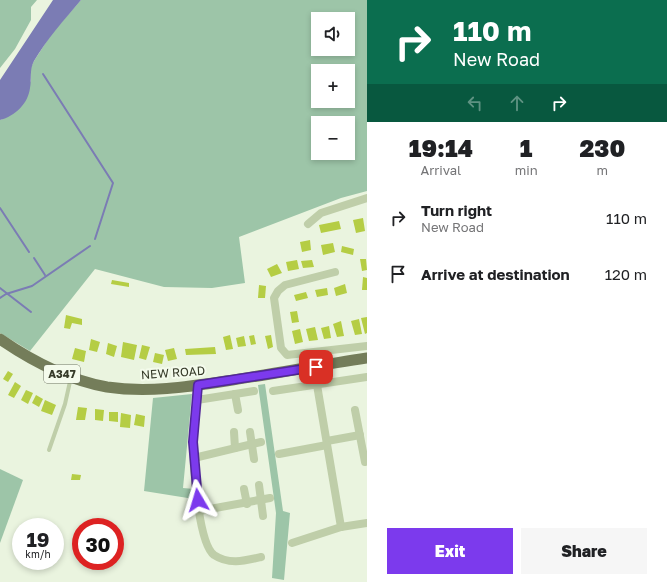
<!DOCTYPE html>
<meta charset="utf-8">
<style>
:root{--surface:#fff;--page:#f6f6f6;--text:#202124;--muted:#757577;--accent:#7c3aed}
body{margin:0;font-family:"Golos Text",sans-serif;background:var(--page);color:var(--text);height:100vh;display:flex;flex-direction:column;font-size:15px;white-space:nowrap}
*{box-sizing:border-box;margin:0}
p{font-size:13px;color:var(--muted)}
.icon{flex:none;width:22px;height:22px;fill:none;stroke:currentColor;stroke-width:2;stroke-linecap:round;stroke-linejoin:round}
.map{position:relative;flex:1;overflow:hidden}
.drawer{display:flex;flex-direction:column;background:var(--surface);width:300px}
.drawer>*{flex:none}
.banner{background:#0b6e4f;color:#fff;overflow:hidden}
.buttons{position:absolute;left:311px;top:12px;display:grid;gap:8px}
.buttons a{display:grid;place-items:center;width:44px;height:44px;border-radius:0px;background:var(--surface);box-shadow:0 2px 6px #0003;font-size:20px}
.speed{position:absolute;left:12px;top:518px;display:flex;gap:8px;font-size:20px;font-weight:700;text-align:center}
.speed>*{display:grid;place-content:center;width:52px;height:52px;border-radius:50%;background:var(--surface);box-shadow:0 2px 6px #0003;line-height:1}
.speed small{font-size:10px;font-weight:400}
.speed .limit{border:6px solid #d22;background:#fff;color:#111}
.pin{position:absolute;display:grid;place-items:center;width:34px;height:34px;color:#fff;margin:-17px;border-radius:8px;box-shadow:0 2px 6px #0006}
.me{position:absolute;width:44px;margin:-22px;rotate:353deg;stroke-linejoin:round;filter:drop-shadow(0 0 3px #0008)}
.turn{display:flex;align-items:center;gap:14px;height:84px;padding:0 20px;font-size:18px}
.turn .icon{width:52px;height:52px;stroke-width:2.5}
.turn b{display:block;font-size:28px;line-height:34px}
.lanes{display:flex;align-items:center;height:38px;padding:0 20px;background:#0003;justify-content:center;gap:20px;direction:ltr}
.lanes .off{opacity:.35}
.eta{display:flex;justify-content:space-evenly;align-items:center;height:68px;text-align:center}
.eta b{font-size:24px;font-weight:800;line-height:28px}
.action{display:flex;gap:8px;margin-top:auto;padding:8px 20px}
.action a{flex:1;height:46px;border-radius:0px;background:var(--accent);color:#fff;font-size:16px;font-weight:800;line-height:46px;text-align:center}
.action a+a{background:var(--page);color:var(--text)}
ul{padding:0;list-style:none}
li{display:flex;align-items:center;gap:12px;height:56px;padding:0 20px}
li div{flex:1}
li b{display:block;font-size:15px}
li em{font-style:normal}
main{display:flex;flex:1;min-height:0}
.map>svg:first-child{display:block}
</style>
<main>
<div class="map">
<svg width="367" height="582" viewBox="0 0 367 582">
<rect width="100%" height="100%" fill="#eaf4df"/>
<g fill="#9dc5a8" fill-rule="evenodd">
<path d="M0 0H37L31 7V20L15 49 0 68Z"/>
<path d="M81 0H367V191L341 198 239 237 245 283 212 288 164 287 95 269 30 351 0 333V120L3 119 31 81 30 69 34 61 52 33ZM318 19H348V49H318ZM318 71H348V101H318ZM318 123H348V153H318Z"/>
<path d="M265 384 283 511 290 513 284 580 272 578 276 513 258 385Z"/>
<path d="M192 394 183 488 194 489V499L144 491 153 398Z"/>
<path d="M0 469 23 480 0 543Z"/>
</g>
<path fill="#7b7cb4" d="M53 0H81C64 20 47 39 34 61 29 70 32 79 30 88 28 104 15 116 0 120V80Z"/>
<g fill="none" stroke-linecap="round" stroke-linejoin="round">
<g stroke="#7b7cb4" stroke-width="2">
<path d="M43 74 113 183 95 239"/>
<path d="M0 208 29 252"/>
<path d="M34 258 45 275"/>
<path d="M0 288 31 312"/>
<path d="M0 298 6 294 32 286 90 246"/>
</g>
</g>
<g fill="#b5cd44">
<path d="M363 218 365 231 356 233 353 220Z"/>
<path d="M339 221 341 229 321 233 319 225Z"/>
<path d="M310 240 311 250 302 252 300 242Z"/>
<path d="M333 243 335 252 323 255 321 245Z"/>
<path d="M342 246 354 249 353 255 341 252Z"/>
<path d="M360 259H366L367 270 362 271Z"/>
<path d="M297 260 299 269 288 271 286 262Z"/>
<path d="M312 260 314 267 303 268 301 261Z"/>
<path d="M277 264 282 273 271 277 267 269Z"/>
<path d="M363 277 367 278V290H362Z"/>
<path d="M112 280 129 283V287L111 284Z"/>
<path d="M345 284 347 293 336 296 334 288Z"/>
<path d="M259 285 266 286 265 298H258Z"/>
<path d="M327 288 328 295 317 297 315 290Z"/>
<path d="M306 292 308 298 296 301 294 295Z"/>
<path d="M297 311 299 322 292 323 290 312Z"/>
<path d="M66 315 82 319V325L72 323 70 329 64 328Z"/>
<path d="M367 317V333L365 334 361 318Z"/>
<path d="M359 319 362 334 355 335 351 321Z"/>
<path d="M341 321 344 336 337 337 333 324Z"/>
<path d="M329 326 331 338 324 339 321 328Z"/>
<path d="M315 327 318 340 309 341 306 329Z"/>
<path d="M300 329 303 342 295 344 292 331Z"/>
<path d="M230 335 233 349 226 350 223 337Z"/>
<path d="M254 335 256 344 251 345 249 336Z"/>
<path d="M271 335 273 347 268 349 265 336Z"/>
<path d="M244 336 246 346 238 347 236 338Z"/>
<path d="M91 339 100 342 97 352 89 350Z"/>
<path d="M123 342 137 345 134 360 121 357Z"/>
<path d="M108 343 117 346 114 357 106 354Z"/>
<path d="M142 345 150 347 146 360 139 358Z"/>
<path d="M215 347 216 354 186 355 185 349Z"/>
<path d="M75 348 86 351 84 362 72 359Z"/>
<path d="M174 348 177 359 168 361 165 350Z"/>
<path d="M155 353 164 355 162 364 153 362Z"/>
<path d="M8 371 13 374 8 382 3 379Z"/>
<path d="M15 382 21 386 14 398 8 395Z"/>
<path d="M26 390 33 393 28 404 21 400Z"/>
<path d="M36 395 43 399 39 407 32 403Z"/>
<path d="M45 400 56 405 52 415 41 411Z"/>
<path d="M78 407 87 408 85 420H76Z"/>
<path d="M95 409 104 410 103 421 95 420Z"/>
<path d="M109 412H118V422L109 421Z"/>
<path d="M121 413 131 415 130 428 120 427Z"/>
<path d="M136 414 145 416 144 427 134 425Z"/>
<path d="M72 474 81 475 80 480H71Z"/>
</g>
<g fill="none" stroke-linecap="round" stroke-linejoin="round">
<path stroke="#bfcea9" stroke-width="4" d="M49 450 65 404 71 377"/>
<g stroke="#bfcea9" stroke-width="8">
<path d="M308 224 321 213 367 198"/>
<path d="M335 272 285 285 278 291 274 298 281 348 287 355 367 346"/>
<path d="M199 385C196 404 193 424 193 443 193 463 198 543 214 555 229 565 244 561 261 557"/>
<path d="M317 385 341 527"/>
<path d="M273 391 367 377"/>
<path d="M235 394 238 410"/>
<path d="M197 400 254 391"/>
<path d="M355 410 365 462"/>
<path d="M234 432 235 448"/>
<path d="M250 432 254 459"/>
<path d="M327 441 360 435"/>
<path d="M279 454 327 445"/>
<path d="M194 458 261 442"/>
<path d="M259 485 263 516"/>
<path d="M244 489 247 504"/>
<path d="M199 511 270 498"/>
<path d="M292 543 341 527 367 523"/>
</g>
<path stroke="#747d5a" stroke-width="11" d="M0 339C32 361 68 380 107 387 147 393 187 387 226 381 273 374 320 365 367 358"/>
</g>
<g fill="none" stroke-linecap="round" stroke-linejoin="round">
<defs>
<path id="route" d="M198 500 193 442 198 385 316 367"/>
</defs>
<use href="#route" stroke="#51269a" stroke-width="10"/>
<use href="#route" stroke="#7c3aed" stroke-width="7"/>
</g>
<g text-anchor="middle" stroke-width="4" stroke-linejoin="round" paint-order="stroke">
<rect fill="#f4fbec" stroke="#6f7564" stroke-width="1" x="44" y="365" width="36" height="18" rx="3"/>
<g font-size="11" font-weight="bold" fill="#363b29">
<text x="62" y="378">A347</text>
</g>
<g font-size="12" fill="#363b29" stroke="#f4fbec">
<text transform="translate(173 373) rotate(-4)" y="4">NEW ROAD</text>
</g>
</g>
</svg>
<div class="buttons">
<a><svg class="icon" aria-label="sound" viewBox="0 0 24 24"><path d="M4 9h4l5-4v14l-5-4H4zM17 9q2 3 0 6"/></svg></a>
<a>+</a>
<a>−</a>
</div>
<div class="speed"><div>19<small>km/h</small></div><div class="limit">30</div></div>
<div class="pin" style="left:316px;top:367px;background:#d93025"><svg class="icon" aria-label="arrive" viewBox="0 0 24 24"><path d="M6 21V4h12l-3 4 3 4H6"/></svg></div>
<svg class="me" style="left:198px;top:500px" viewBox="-20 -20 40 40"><path d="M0-17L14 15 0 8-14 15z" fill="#7c3aed" stroke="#fff" stroke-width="4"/></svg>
</div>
<section class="drawer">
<div class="banner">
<div class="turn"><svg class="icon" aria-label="right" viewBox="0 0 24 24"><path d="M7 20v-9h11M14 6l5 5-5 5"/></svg><div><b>110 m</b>New Road</div></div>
<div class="lanes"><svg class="icon off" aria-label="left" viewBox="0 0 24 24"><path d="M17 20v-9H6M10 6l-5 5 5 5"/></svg><svg class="icon off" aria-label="ahead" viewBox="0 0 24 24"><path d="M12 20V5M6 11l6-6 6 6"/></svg><svg class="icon" aria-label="right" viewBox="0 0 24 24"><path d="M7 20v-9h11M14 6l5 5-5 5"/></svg></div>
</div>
<div class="eta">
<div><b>19:14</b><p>Arrival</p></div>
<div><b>1</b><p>min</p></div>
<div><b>230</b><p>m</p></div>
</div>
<ul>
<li><svg class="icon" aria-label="right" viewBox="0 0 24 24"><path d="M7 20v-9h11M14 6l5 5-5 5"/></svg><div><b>Turn right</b><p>New Road</p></div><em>110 m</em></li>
<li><svg class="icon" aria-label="arrive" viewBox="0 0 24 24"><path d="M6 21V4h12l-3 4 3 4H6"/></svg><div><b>Arrive at destination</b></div><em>120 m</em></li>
</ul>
<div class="action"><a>Exit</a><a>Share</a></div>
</section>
</main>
